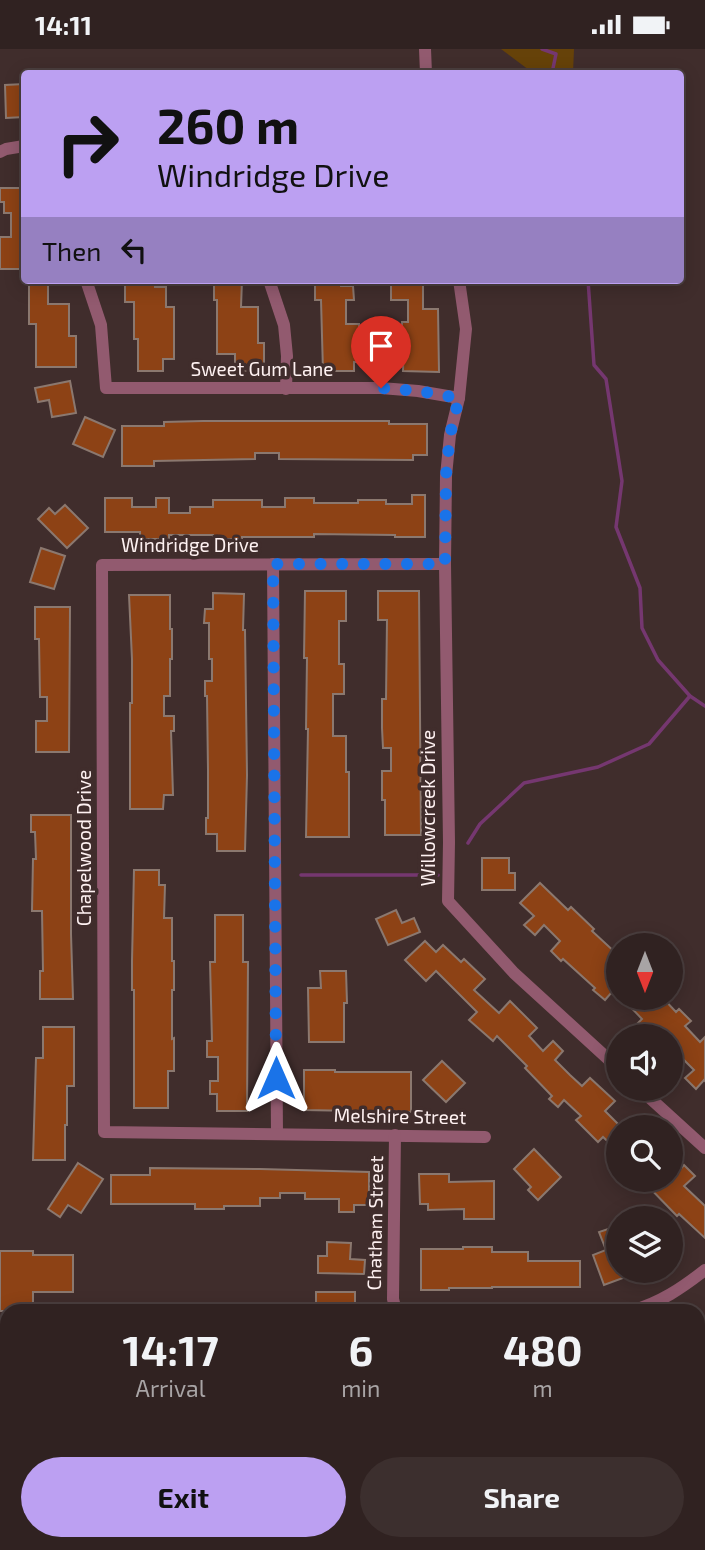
<!DOCTYPE html>
<style>
:root{--surface:#302221;--page:#3c2f2e;--text:#f1f3f6;--muted:#a8a4a5;--line:#4b3f3f;--accent:#bca0f2}
body{margin:0;font-family:"Exo 2",sans-serif;background:var(--page);color:var(--text);height:100vh;display:flex;flex-direction:column;font-size:26px;white-space:nowrap}
*{box-sizing:border-box;margin:0}
p{font-size:23px;color:var(--muted)}
.icon{flex:none;width:38px;height:38px;fill:none;stroke:currentColor;stroke-width:2;stroke-linecap:round;stroke-linejoin:round}
.map{position:relative;flex:1;overflow:hidden}
.sheet{position:absolute;left:0px;top:1255px;width:705px;height:247px;display:flex;flex-direction:column;background:var(--surface);border-radius:21px 21px 0 0;box-shadow:0 4px 18px #0003,0 0 0 2px var(--line)}
.sheet>*{flex:none}
.guide{position:absolute;left:21px;top:21px;width:663px;height:214px;border-radius:7px;box-shadow:0 4px 18px #0003,0 0 0 2px var(--line);background:#bca0f2;color:#111;overflow:hidden}
.needle{width:46px;rotate:180deg}
.buttons{position:absolute;left:606px;top:884px;display:grid;gap:14px}
.buttons a{display:grid;place-items:center;width:77px;height:77px;border-radius:50%;background:var(--surface);box-shadow:0 4px 18px #0003,0 0 0 2px var(--line);font-size:35px}
.pin{position:absolute;display:grid;place-items:center;width:60px;height:60px;color:#fff;margin:-72px -30px;border-radius:50% 50% 50% 0;rotate:-45deg;box-shadow:0 0 7px #0007}
.pin .icon{rotate:45deg}
.me{position:absolute;width:77px;margin:-38px;rotate:0deg;stroke-linejoin:round;filter:drop-shadow(0 0 5px #0008)}
.turn{display:flex;align-items:center;gap:24px;height:147px;padding:0 21px;font-size:32px}
.turn .icon{width:91px;height:91px;stroke-width:2.5}
.turn b{display:block;font-size:49px;line-height:60px}
.then{display:flex;align-items:center;height:66px;padding:0 21px;background:#0003;gap:14px;font-size:26px}
.eta{display:flex;justify-content:space-evenly;align-items:center;height:119px;text-align:center}
.eta b{font-size:42px;font-weight:700;line-height:49px}
.cta{display:flex;gap:14px;margin-top:auto;padding:14px 21px}
.cta a{flex:1;height:80px;border-radius:42px;background:var(--accent);color:#111;font-size:28px;font-weight:700;line-height:80px;text-align:center}
.cta a+a{background:var(--page);color:var(--text)}
.status{display:flex;justify-content:space-between;align-items:center;height:49px;padding:0 35px;background:var(--surface);direction:ltr}
.status svg{height:19px;fill:currentColor}
.map>svg:first-child{display:block}
</style>
<div class="status"><b>14:11</b><svg viewBox="0 0 49 12"><path d="M0 12V9h3v3zM5 12V6h3v6zM10 12V3h3v9zM15 12V0h3v12zM26 1h20v11H26zM47 4h2v5h-2z"/></svg></div>
<div class="map">
<svg width="705" height="1501" viewBox="0 0 705 1501">
<rect width="100%" height="100%" fill="#402d2c"/>
<path fill="#664209" d="M501 0H574L573 24H533Z"/>
<g fill="none" stroke-linecap="round" stroke-linejoin="round">
<g stroke="#753770" stroke-width="3.5">
<path d="M542 0 556 5 552 24"/>
<path d="M588 231 594 316 606 330 622 432 616 478 640 539 642 579 658 611 690 647 705 657"/>
<path d="M468 794 480 775 524 734 598 718 649 695 690 647"/>
<path d="M301 826H438"/>
</g>
</g>
<g fill="#8d4215" stroke="#8b786f" stroke-width="2">
<path d="M24 35V68L6 69 5 36Z"/>
<path d="M0 139H24V220H0V188H11V164H4V153H0Z"/>
<path d="M29 231H48V255H69V287H76V318H36V275H29Z"/>
<path d="M125 231H155V238H166V258H174V310H163V322H138V290H134V253H125Z"/>
<path d="M214 231H242L241 258H258V294H264V322H235V305H217V251H214Z"/>
<path d="M315 231H341V237H353L354 251H346V275H359L360 313H354V322H323L321 251H315Z"/>
<path d="M391 231H423V260H438L439 323 403 322 404 287H402V273H408V251H391Z"/>
<path d="M70 332 76 364 52 368 49 351 38 353 35 339Z"/>
<path d="M85 368 115 381 103 408 73 395Z"/>
<path d="M203 372H389V375H427V406H413V411L279 410V404H255V410L154 412V417H122V377H164V373Z"/>
<path d="M412 446H425V488H395V486L314 485V488H242V490H213V486H169V490H140V483H105V449H132V458H156V449H169V464H190V458H213V451H262V458H285V449H314V454H358V451H386V455H412Z"/>
<path d="M65 456 88 479 67 499 38 470 49 459 55 465Z"/>
<path d="M41 499 65 507 54 540 30 533Z"/>
<path d="M305 542H346V572H339V615H344V645H333V687H346V723H349V788H306L308 680H306L307 609H304Z"/>
<path d="M378 542H419L421 786H385V751H382V722H391V699H383L382 679V650H386L387 571H378Z"/>
<path d="M213 544 244 545 243 581H245L247 726 245 802H217V785H206V769H208V721L207 647H205V632H212V610H209V574H204L205 560H213Z"/>
<path d="M129 546H170V580H172V610H170V647H164V667H174V682H171L173 746H164L163 760H130V654H132V610Z"/>
<path d="M35 558H70L69 703H36V672H47V648H40L39 590H35Z"/>
<path d="M31 766H71V885L73 950H40V922H43L42 862H32L33 810H36L35 783H31Z"/>
<path d="M482 809H509V824H515V841H482Z"/>
<path d="M134 821H159V836H165L164 869H172V912H174V941H172V990L174 989V1022H168V1059H134V941H132V912Z"/>
<path d="M540 834 568 861 571 858 594 880 592 882 618 906 612 912 618 918V949L611 944 605 951 593 941 595 939 563 910 561 912 551 902 560 892 544 876 535 886 524 876 534 867 520 854Z"/>
<path d="M396 861 402 874 414 869 420 883 388 896 376 870Z"/>
<path d="M215 866H243V913H248L247 1062H217V1045H210V1032H218V1008H207V992H212L210 913H215Z"/>
<path d="M425 892 436 903 443 896 461 913 464 910 485 930 474 941 499 964 510 952 537 979 529 987 543 1002 553 992 563 1002 555 1011 570 1026 582 1037 590 1029 615 1052 605 1062 618 1075V1102L603 1088 598 1093 576 1071 581 1067 564 1051 558 1058 549 1050 552 1047 525 1019 527 1017 497 987 493 992 469 971 477 963 436 922 426 932 405 911Z"/>
<path d="M320 922H346L347 954H344V993H309L308 939H321Z"/>
<path d="M621 948H662L676 963 679 960 691 972 685 977 700 993 705 988V1032L704 1031 696 1040 685 1029 694 1021 670 997V987H640L633 979 642 970Z"/>
<path d="M43 978H74V1037H67V1076H65V1111H33L36 1009H43Z"/>
<path d="M442 1012 465 1034 446 1053 423 1031Z"/>
<path d="M304 1021H335V1023H411V1063L304 1061Z"/>
<path d="M534 1100 561 1128 538 1151 528 1141 531 1138 514 1120Z"/>
<path d="M78 1114 103 1130 81 1164 68 1156 60 1168 48 1160Z"/>
<path d="M684 1116 695 1127 684 1137 705 1157V1189L679 1165 677 1167 641 1130H670V1120L676 1125Z"/>
<path d="M150 1119 260 1120 369 1123V1156H354V1163H339V1150H305V1144H280V1149H260V1157H224V1160H195V1155H111V1126H150Z"/>
<path d="M419 1125H449V1133L494 1132V1170H464V1160L428 1161V1155H420Z"/>
<path d="M614 1178 618 1189V1222L639 1223 604 1236 593 1206 606 1201 599 1183Z"/>
<path d="M327 1193 351 1194 350 1210 365 1211 364 1225 318 1224V1207H327Z"/>
<path d="M463 1198H492V1203H528V1212H580V1238H492V1239H449V1241H421V1200H463Z"/>
<path d="M0 1202H33V1206H73V1243H33V1262H0Z"/>
<rect x="316" y="1243" width="39" height="19"/>
</g>
<g fill="none" stroke-linecap="round" stroke-linejoin="round">
<g stroke="#925a6f" stroke-width="12">
<path d="M425 0 426 24"/>
<path d="M0 103 6 100 24 97"/>
<path d="M86 231 101 276 106 339H381L418 342 459 349"/>
<path d="M269 231 284 276 287 307 286 340"/>
<path d="M459 231 466 280 459 349 450 386 446 427 445 515 449 793 448 852 514 924 618 1019"/>
<path d="M273 515 277 1085"/>
<path d="M445 515 102 516 104 1083 485 1088"/>
<path d="M640 1040 705 1099"/>
<path d="M395 1086 393 1250 396 1262"/>
<path d="M631 1262C660 1254 682 1239 705 1221"/>
<path d="M544 1494V1501"/>
</g>
<g stroke="#c76e91" stroke-width="18">
<path d="M698 1383 705 1382"/>
<path d="M0 1389 7 1388"/>
<path d="M698 1412H705"/>
<path d="M0 1416H7"/>
</g>
</g>
<g fill="none" stroke-linecap="round" stroke-linejoin="round">
<path stroke="#1a73e8" stroke-width="12" stroke-dasharray="0 21.6" d="M276 1029 273 515H445L446 426 450 386 459 349 418 342 381 339"/>
</g>
<g text-anchor="middle" stroke-width="7" stroke-linejoin="round" paint-order="stroke">
<g font-size="19" fill="#fef1f1" stroke="#402d2c">
<text x="262" y="327">Sweet Gum Lane</text>
<text x="190" y="503">Windridge Drive</text>
<text transform="translate(428 759) rotate(-90)" y="7">Willowcreek Drive</text>
<text transform="translate(84 799) rotate(-90)" y="7">Chapelwood Drive</text>
<text transform="translate(400 1067) rotate(1)" y="7">Melshire Street</text>
<text transform="translate(375 1174) rotate(-89)" y="7">Chatham Street</text>
</g>
</g>
</svg>
<div class="buttons">
<a><svg class="needle" viewBox="-14 -14 28 28"><path d="M0-13l5 13h-10z" fill="#e53935"/><path d="M0 13l5-13h-10z" fill="#a8a4a5"/></svg></a>
<a><svg class="icon" aria-label="sound" viewBox="0 0 24 24"><path d="M4 9h4l5-4v14l-5-4H4zM17 9q2 3 0 6"/></svg></a>
<a><svg class="icon" aria-label="search" viewBox="0 0 24 24"><circle cx="10" cy="10" r="6"/><path d="M15 15l6 6"/></svg></a>
<a><svg class="icon" aria-label="layers" viewBox="0 0 24 24"><path d="M12 4l9 5-9 5-9-5zM3 14l9 5 9-5"/></svg></a>
</div>
<div class="pin" style="left:381px;top:339px;background:#d93025"><svg class="icon" aria-label="arrive" viewBox="0 0 24 24"><path d="M6 21V4h12l-3 4 3 4H6"/></svg></div>
<svg class="me" style="left:276px;top:1029px" viewBox="-20 -20 40 40"><path d="M0-17L14 15 0 8-14 15z" fill="#1a73e8" stroke="#fff" stroke-width="4"/></svg>
<div class="guide">
<div class="turn"><svg class="icon" aria-label="right" viewBox="0 0 24 24"><path d="M7 20v-9h11M14 6l5 5-5 5"/></svg><div><b>260 m</b>Windridge Drive</div></div>
<div class="then">Then<svg class="icon" aria-label="left" viewBox="0 0 24 24"><path d="M17 20v-9H6M10 6l-5 5 5 5"/></svg></div>
</div>
<section class="sheet">
<div class="eta">
<div><b>14:17</b><p>Arrival</p></div>
<div><b>6</b><p>min</p></div>
<div><b>480</b><p>m</p></div>
</div>
<div class="cta"><a>Exit</a><a>Share</a></div>
</section>
</div>
